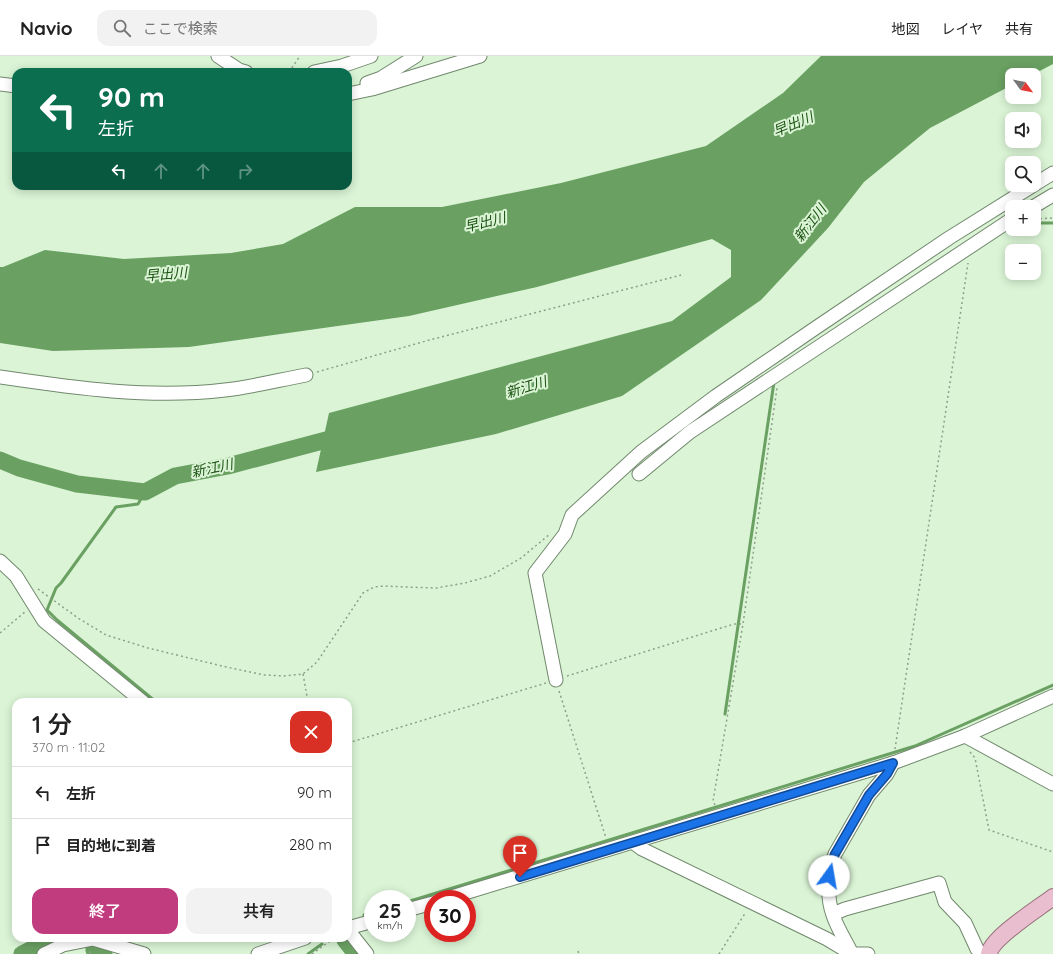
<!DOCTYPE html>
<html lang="ja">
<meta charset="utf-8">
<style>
:root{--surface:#fff;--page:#f2f2f2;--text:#222;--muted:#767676;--line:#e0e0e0;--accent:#c13c7f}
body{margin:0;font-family:Quicksand,"Noto Sans JP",sans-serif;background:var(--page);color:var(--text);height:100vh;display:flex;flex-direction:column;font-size:15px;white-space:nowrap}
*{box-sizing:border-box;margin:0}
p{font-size:13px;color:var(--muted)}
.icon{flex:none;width:22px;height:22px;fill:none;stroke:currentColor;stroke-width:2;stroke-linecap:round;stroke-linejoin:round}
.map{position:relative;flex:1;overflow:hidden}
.drawer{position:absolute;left:12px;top:642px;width:340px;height:244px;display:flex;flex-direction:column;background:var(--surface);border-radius:12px;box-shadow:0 2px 10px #0003}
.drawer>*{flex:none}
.top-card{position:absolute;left:12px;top:12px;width:340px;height:122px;border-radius:12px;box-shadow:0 2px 10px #0003;background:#0b6e4f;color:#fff;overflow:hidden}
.needle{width:26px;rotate:122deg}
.controls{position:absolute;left:1005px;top:12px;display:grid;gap:8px}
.controls a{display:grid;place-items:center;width:36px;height:36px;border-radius:8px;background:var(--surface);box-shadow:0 2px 10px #0003;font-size:20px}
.speed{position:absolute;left:364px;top:834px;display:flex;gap:8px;font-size:20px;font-weight:700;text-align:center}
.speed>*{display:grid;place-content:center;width:52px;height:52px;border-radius:50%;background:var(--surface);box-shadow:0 2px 10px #0003;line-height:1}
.speed small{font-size:10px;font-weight:400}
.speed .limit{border:6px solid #d22;background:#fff;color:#111}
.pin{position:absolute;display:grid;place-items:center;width:34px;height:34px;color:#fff;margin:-41px -17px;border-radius:50% 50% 50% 0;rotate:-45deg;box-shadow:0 0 4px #0007}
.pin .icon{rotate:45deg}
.me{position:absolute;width:44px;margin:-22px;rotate:13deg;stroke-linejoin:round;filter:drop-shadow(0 0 3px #0008)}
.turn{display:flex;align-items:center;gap:14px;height:84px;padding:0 20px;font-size:18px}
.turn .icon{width:52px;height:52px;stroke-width:2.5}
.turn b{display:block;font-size:28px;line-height:34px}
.lanes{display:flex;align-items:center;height:38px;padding:0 20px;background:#0003;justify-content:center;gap:20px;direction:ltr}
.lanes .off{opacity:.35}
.round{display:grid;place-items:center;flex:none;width:42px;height:42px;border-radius:12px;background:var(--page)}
.summary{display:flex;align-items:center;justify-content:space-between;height:68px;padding:0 20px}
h1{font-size:24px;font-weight:600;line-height:30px}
.primary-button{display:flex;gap:8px;margin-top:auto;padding:8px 20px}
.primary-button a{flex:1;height:46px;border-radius:12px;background:var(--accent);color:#fff;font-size:16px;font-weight:600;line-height:46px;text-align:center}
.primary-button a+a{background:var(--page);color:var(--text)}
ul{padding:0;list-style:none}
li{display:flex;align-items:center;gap:12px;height:52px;padding:0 20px;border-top:1px solid var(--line)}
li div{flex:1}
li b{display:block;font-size:15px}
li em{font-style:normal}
header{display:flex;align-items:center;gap:24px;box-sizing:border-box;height:56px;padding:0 20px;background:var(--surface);border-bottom:1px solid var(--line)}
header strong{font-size:19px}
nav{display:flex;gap:22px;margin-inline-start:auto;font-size:14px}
.search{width:280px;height:36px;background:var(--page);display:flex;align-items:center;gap:10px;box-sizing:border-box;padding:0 14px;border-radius:12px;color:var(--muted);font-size:15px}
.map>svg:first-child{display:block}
</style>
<header>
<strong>Navio</strong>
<div class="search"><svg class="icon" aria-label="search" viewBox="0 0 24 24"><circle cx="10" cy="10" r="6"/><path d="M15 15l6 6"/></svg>ここで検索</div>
<nav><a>地図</a><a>レイヤ</a><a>共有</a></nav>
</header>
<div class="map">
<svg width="1053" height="898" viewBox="0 0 1053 898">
<rect width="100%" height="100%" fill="#daf4d5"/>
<path fill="#6aa062" d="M821 0H1053V8L1032 19H1012V29L930 72 864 126 828 172 761 244 622 340 496 378 316 416 329 357 672 265 731 221V194L712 183 537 231 409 260 189 291 53 295 0 287V211H3L45 194 124 203 231 197 283 188 355 151H442L561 127 706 90 783 37Z"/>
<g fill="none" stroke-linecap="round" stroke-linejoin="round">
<g stroke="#6aa062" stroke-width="3">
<path d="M1034 167H1053"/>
<path d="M145 436 138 448 116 451 61 527 56 532 47 554 57 564 156 646"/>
<path d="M725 658 774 326"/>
<path d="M407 846 915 690 1053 629"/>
<path d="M364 859 373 857"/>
<path d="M308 898 322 888"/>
</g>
<g stroke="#6aa062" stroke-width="17">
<path d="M0 404 19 412 77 428 145 436 175 420 228 410 345 379"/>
<path d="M345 884 356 898"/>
<path d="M94 894 104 898"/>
<path d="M22 898 54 882"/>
</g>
<defs>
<g id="minor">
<path d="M218 0 239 14 246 16"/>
<path d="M314 16 342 10 371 0"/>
<path d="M367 27 381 22 416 0"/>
<path d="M0 28 16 30"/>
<path d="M348 38 372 33 480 0"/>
<path d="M1033 151 1053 139"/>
<path d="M0 321C74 332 150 343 225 334 252 331 279 324 306 319"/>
<path d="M639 418 690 376 1012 163"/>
<path d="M0 505 16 520 44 565 143 646"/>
<path d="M556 624 535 517 565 478 572 459 641 396 716 340 814 273 949 182 1053 117"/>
<path d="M965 680 1053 728"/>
<path d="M634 787 642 793 827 883 852 898H868"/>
<path d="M445 843 893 707 965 680 1053 640"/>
<path d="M407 854 433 847"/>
<path d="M833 858 845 853 939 827 945 846 965 867 977 893"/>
<path d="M348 872 352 879 367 898"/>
<path d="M348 872 373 865"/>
<path d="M44 898 63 889 93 883 144 898"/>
<path d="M258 898 305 882"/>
<path d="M852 898C846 885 837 872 833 859 826 840 828 816 835 798L869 739 887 718 893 707"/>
</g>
<path id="major" d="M989 898C991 882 1039 852 1053 841"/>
</defs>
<use href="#minor" stroke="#71886d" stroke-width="15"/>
<use href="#major" stroke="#976c7a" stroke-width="18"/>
<g stroke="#8da089" stroke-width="1.5" stroke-dasharray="2 3" stroke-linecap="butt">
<path d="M289 16 300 0"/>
<path d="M1035 163 1053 162"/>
<path d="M317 316 433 283 681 219"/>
<path d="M38 533 78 562 106 579 148 592 222 610 264 619 284 620 303 618 317 606 363 537 374 531 384 530 406 531 436 532 465 527 490 520 521 502 550 478"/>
<path d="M0 577 26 555"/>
<path d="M303 618 308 646"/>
<path d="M567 620 734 568H743"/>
<path d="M559 635 606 782"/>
<path d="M348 687 546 627"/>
<path d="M895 693 968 207"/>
<path d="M970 696 975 702 989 774 1053 796"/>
<path d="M715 749 713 745 743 568 777 332"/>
<path d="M578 895 579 898"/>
<path d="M89 896 93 898"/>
<path d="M312 898 330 885V882"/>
<path d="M719 898 746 856"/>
</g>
<use href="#minor" stroke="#fff" stroke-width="13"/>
<use href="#major" stroke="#e9bfd0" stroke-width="16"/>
</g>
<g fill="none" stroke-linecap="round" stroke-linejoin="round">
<defs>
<path id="route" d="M520 821 893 707 887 718 869 739 835 798 831 807 829 820"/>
</defs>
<use href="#route" stroke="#114b97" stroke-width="10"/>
<use href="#route" stroke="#1a73e8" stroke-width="7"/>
</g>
<g text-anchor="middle" stroke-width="4" stroke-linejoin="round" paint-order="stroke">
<g font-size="14" font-style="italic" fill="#1c5213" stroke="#daf4d5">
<text transform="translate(793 68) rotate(-22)" y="5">早出川</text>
<text transform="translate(485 166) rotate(-14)" y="5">早出川</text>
<text transform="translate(810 167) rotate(-52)" y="5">新江川</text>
<text transform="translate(166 218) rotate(-5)" y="5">早出川</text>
<text transform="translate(526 331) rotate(-17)" y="5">新江川</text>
<text transform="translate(212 412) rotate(-12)" y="5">新江川</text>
</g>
</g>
</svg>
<div class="controls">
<a><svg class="needle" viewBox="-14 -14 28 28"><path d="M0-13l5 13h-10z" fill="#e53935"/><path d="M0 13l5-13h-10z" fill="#767676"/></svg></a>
<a><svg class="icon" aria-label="sound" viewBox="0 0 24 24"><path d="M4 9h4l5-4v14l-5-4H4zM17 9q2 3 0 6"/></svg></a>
<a><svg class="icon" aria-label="search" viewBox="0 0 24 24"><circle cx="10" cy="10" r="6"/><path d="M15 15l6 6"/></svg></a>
<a>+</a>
<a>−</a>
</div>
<div class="speed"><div>25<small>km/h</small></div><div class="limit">30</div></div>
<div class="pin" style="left:520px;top:821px;background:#d93025"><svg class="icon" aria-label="arrive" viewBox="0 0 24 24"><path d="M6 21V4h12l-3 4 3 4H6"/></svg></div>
<svg class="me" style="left:829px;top:820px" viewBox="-20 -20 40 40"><circle r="19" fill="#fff"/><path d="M0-13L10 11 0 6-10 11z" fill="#1a73e8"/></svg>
<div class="top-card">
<div class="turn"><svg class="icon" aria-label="left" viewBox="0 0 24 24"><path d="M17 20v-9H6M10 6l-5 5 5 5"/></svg><div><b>90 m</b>左折</div></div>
<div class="lanes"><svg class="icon" aria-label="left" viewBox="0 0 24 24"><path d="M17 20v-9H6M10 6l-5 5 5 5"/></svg><svg class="icon off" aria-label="ahead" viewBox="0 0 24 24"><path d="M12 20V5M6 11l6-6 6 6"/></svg><svg class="icon off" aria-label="ahead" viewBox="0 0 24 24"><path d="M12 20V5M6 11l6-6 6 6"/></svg><svg class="icon off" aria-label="right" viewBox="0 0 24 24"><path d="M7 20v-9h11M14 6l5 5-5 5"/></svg></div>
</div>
<section class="drawer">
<div class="summary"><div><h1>1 分</h1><p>370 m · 11:02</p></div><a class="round" style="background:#d93025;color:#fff"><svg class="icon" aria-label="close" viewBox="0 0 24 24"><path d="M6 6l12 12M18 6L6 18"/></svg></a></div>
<ul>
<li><svg class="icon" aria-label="left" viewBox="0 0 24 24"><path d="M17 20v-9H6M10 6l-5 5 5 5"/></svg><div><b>左折</b></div><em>90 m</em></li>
<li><svg class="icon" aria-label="arrive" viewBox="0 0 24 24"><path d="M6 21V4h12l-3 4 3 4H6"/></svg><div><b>目的地に到着</b></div><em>280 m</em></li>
</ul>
<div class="primary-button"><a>終了</a><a>共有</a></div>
</section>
</div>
